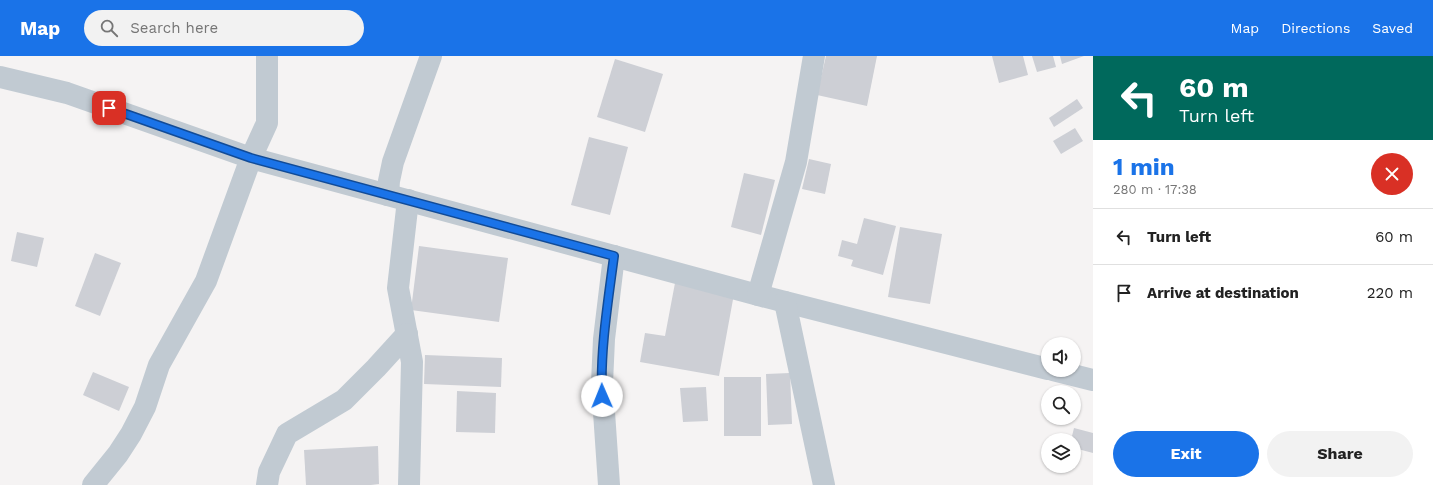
<!DOCTYPE html>
<meta charset="utf-8">
<style>
:root{--surface:#fff;--page:#f2f2f2;--text:#222;--muted:#767676;--line:#e0e0e0;--accent:#1a73e8}
body{margin:0;font-family:"Work Sans",sans-serif;background:var(--page);color:var(--text);height:100vh;display:flex;flex-direction:column;font-size:15px;white-space:nowrap}
*{box-sizing:border-box;margin:0}
p{font-size:13px;color:var(--muted)}
.icon{flex:none;width:22px;height:22px;fill:none;stroke:currentColor;stroke-width:2;stroke-linecap:round;stroke-linejoin:round}
.map{position:relative;flex:1;overflow:hidden}
.side{display:flex;flex-direction:column;background:var(--surface);width:340px}
.side>*{flex:none}
.banner{background:#00695c;color:#fff;overflow:hidden}
.fabs{position:absolute;left:1041px;top:281px;display:grid;gap:8px}
.fabs a{display:grid;place-items:center;width:40px;height:40px;border-radius:50%;background:var(--surface);box-shadow:0 1px 3px #0004;font-size:20px}
.pin{position:absolute;display:grid;place-items:center;width:34px;height:34px;color:#fff;margin:-17px;border-radius:8px;box-shadow:0 2px 6px #0006}
.me{position:absolute;width:44px;margin:-22px;rotate:359deg;stroke-linejoin:round;filter:drop-shadow(0 0 3px #0008)}
.turn{display:flex;align-items:center;gap:14px;height:84px;padding:0 20px;font-size:18px}
.turn .icon{width:52px;height:52px;stroke-width:2.5}
.turn b{display:block;font-size:28px;line-height:34px}
.round{display:grid;place-items:center;flex:none;width:42px;height:42px;border-radius:21px;background:var(--page)}
.head{display:flex;align-items:center;justify-content:space-between;height:68px;padding:0 20px}
h1{font-size:24px;font-weight:700;line-height:30px;color:var(--accent)}
.action{display:flex;gap:8px;margin-top:auto;padding:8px 20px}
.action a{flex:1;height:46px;border-radius:24px;background:var(--accent);color:#fff;font-size:16px;font-weight:700;line-height:46px;text-align:center}
.action a+a{background:var(--page);color:var(--text)}
ul{padding:0;list-style:none}
li{display:flex;align-items:center;gap:12px;height:56px;padding:0 20px;border-top:1px solid var(--line)}
li div{flex:1}
li b{display:block;font-size:15px}
li em{font-style:normal}
header{display:flex;align-items:center;gap:24px;box-sizing:border-box;height:56px;padding:0 20px;background:var(--accent);color:#fff}
header strong{font-size:19px}
nav{display:flex;gap:22px;margin-inline-start:auto;font-size:14px}
.search{width:280px;height:36px;background:var(--page);display:flex;align-items:center;gap:10px;box-sizing:border-box;padding:0 14px;border-radius:22px;color:var(--muted);font-size:15px}
main{display:flex;flex:1;min-height:0}
.map>svg:first-child{display:block}
</style>
<header>
<strong>Map</strong>
<div class="search"><svg class="icon" aria-label="search" viewBox="0 0 24 24"><circle cx="10" cy="10" r="6"/><path d="M15 15l6 6"/></svg>Search here</div>
<nav><a>Map</a><a>Directions</a><a>Saved</a></nav>
</header>
<main>
<div class="map">
<svg width="1093" height="429" viewBox="0 0 1093 429">
<rect width="100%" height="100%" fill="#f5f3f3"/>
<g fill="#cdcfd5">
<path d="M826 0H877L867 50 817 39Z"/>
<path d="M992 0H1023L1028 19 999 27Z"/>
<path d="M1032 0H1053L1056 11 1037 16Z"/>
<path d="M1060 0H1084L1062 8Z"/>
<path d="M615 3 663 18 645 76 597 61Z"/>
<path d="M1077 43 1083 52 1054 71 1049 62Z"/>
<path d="M1075 72 1083 85 1061 98 1053 85Z"/>
<path d="M589 81 628 91 610 159 571 149Z"/>
<path d="M809 103 831 108 825 138 802 133Z"/>
<path d="M744 117 775 124 761 179 731 171Z"/>
<path d="M864 162 896 170 883 219 851 210 853 204 838 200 842 184 857 188Z"/>
<path d="M900 171 942 178 930 248 888 241Z"/>
<path d="M17 176 44 182 37 211 11 205Z"/>
<path d="M419 190 508 202 499 266 411 254Z"/>
<path d="M95 197 121 207 100 260 75 250Z"/>
<path d="M675 227 734 238 719 320 640 306 645 277 665 280Z"/>
<path d="M425 299 502 302 501 331 424 328Z"/>
<path d="M93 316 129 331 119 355 83 339Z"/>
<path d="M790 317 792 368 768 369 766 318Z"/>
<rect x="724" y="321" width="37" height="59"/>
<path d="M706 331 708 365 683 366 680 332Z"/>
<path d="M457 335 496 337 495 377 456 376Z"/>
<path d="M1074 372 1093 377V397L1074 392V384H1071Z"/>
<path d="M378 390 379 428 371 429H306L304 394Z"/>
</g>
<g fill="none" stroke-linecap="round" stroke-linejoin="round">
<g stroke="#c1cad2" stroke-width="22">
<path d="M0 21 67 37 251 102 758 239 1048 313"/>
<path d="M388 139 389 125 393 106 431 0"/>
<path d="M408 144 398 232 412 306 409 429"/>
<path d="M758 239 796 106 814 0"/>
<path d="M785 246 824 429"/>
<path d="M1053 314 1093 324"/>
<path d="M93 429 118 398 131 378 145 351 159 309 206 225 251 102 267 67V0"/>
<path d="M267 429 269 416 287 378 344 344 376 312 407 278"/>
<path d="M609 429 602 327 604 283 614 200"/>
</g>
</g>
<g fill="none" stroke-linecap="round" stroke-linejoin="round">
<defs>
<path id="route" d="M109 52 251 102 614 200C608 246 600 294 602 340"/>
</defs>
<use href="#route" stroke="#114b97" stroke-width="10"/>
<use href="#route" stroke="#1a73e8" stroke-width="7"/>
</g>
</svg>
<div class="fabs">
<a><svg class="icon" aria-label="sound" viewBox="0 0 24 24"><path d="M4 9h4l5-4v14l-5-4H4zM17 9q2 3 0 6"/></svg></a>
<a><svg class="icon" aria-label="search" viewBox="0 0 24 24"><circle cx="10" cy="10" r="6"/><path d="M15 15l6 6"/></svg></a>
<a><svg class="icon" aria-label="layers" viewBox="0 0 24 24"><path d="M12 4l9 5-9 5-9-5zM3 14l9 5 9-5"/></svg></a>
</div>
<div class="pin" style="left:109px;top:52px;background:#d93025"><svg class="icon" aria-label="arrive" viewBox="0 0 24 24"><path d="M6 21V4h12l-3 4 3 4H6"/></svg></div>
<svg class="me" style="left:602px;top:340px" viewBox="-20 -20 40 40"><circle r="19" fill="#fff"/><path d="M0-13L10 11 0 6-10 11z" fill="#1a73e8"/></svg>
</div>
<section class="side">
<div class="banner">
<div class="turn"><svg class="icon" aria-label="left" viewBox="0 0 24 24"><path d="M17 20v-9H6M10 6l-5 5 5 5"/></svg><div><b>60 m</b>Turn left</div></div>
</div>
<div class="head"><div><h1>1 min</h1><p>280 m · 17:38</p></div><a class="round" style="background:#d93025;color:#fff"><svg class="icon" aria-label="close" viewBox="0 0 24 24"><path d="M6 6l12 12M18 6L6 18"/></svg></a></div>
<ul>
<li><svg class="icon" aria-label="left" viewBox="0 0 24 24"><path d="M17 20v-9H6M10 6l-5 5 5 5"/></svg><div><b>Turn left</b></div><em>60 m</em></li>
<li><svg class="icon" aria-label="arrive" viewBox="0 0 24 24"><path d="M6 21V4h12l-3 4 3 4H6"/></svg><div><b>Arrive at destination</b></div><em>220 m</em></li>
</ul>
<div class="action"><a>Exit</a><a>Share</a></div>
</section>
</main>
